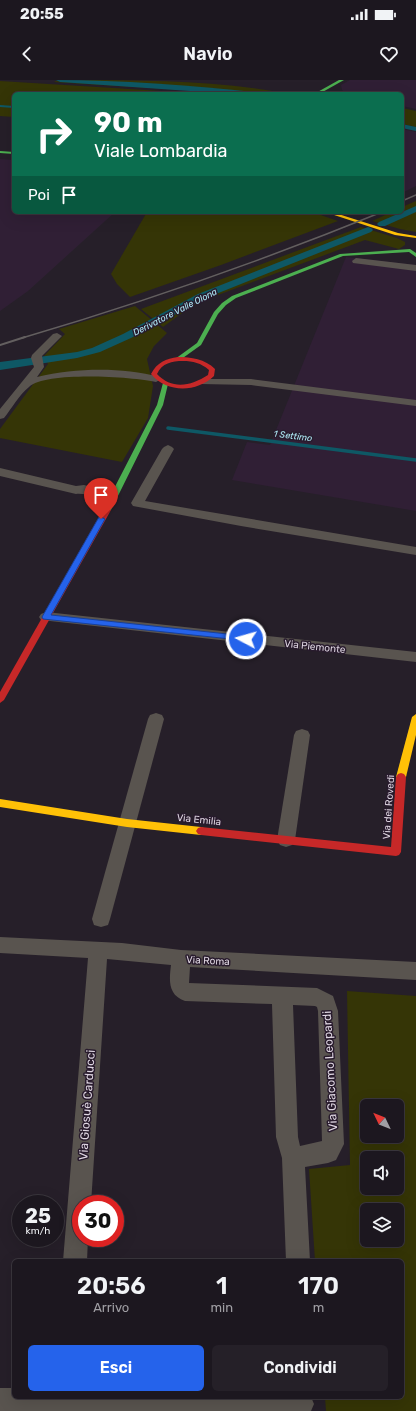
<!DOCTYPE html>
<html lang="it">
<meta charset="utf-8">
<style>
:root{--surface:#1c171f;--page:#252028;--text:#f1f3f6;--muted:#a09fa4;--line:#3a363d;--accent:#2563eb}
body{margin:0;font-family:Rubik,sans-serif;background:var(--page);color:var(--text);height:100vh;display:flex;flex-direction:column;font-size:15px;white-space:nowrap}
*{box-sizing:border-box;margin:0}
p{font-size:13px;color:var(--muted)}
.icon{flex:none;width:22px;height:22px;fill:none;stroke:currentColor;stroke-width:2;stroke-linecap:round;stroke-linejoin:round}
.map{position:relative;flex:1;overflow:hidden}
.side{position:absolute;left:12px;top:1179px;width:392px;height:140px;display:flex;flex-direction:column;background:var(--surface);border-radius:6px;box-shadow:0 4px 16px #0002,0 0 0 1px var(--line)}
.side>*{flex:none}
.hud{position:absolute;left:12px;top:12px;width:392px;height:122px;border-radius:6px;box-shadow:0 4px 16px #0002,0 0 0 1px var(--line);background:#0b6e4f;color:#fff;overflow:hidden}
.needle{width:26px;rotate:313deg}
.fabs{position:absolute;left:360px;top:1019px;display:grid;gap:8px}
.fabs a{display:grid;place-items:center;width:44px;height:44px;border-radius:6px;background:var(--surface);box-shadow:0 4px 16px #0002,0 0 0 1px var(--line);font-size:20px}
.speed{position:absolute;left:12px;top:1115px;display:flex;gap:8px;font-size:20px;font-weight:700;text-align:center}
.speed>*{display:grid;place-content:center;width:52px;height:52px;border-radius:50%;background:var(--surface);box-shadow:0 4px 16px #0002,0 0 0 1px var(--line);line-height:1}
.speed small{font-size:10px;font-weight:400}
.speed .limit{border:6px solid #d22;background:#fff;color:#111}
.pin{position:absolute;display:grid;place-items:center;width:34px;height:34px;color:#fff;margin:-41px -17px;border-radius:50% 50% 50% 0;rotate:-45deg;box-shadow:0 0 4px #0007}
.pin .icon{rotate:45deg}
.me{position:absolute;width:44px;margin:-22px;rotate:276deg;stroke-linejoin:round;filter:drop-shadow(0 0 3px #0008)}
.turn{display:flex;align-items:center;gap:14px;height:84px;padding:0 16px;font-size:18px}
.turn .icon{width:52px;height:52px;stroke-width:2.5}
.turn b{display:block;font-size:28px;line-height:34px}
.then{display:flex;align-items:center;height:38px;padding:0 16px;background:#0003;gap:8px;font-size:15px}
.eta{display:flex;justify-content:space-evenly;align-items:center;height:68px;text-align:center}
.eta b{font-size:24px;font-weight:600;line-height:28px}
.action{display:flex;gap:8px;margin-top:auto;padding:8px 16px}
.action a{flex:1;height:46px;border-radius:6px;background:var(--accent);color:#fff;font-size:16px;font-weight:600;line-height:46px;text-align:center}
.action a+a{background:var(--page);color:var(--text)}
.status{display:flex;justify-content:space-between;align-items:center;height:28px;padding:0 20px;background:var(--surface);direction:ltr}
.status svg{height:11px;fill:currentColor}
header{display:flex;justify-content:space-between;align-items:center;height:52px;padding:0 16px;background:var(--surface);font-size:18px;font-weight:600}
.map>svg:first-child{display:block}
</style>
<div class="status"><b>20:55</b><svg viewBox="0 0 49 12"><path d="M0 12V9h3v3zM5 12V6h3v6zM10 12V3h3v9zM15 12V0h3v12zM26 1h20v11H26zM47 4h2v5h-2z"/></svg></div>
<header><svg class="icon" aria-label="back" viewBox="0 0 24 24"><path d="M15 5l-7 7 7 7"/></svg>Navio<svg class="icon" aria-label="heart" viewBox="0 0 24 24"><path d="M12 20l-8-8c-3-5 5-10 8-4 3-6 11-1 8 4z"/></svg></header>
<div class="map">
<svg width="416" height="1331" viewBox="0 0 416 1331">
<rect width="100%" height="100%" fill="#261f29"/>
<g fill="#301f35">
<path d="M350 0H416V29L402 26V14H348L342 10 341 5Z"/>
<path d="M402 49 416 52V106L402 113Z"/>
<path d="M0 79 14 80V132H115L28 211 0 231Z"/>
<path d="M346 177 416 185V431L232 400 247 362 270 365Z"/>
</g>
<g fill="#353506" fill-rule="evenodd">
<path d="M75 0C147 0 220 1 292 14H261L218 9Z"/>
<path d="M0 1 210 14H14V37L0 36Z"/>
<path d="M56 1 245 14 54 2Z"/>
<path d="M402 28 416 31V47L402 44Z"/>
<path d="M416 121V152L400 149 372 141 392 132H402V127Z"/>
<path d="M147 132H312L338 141 221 185 130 217 117 204 111 194Z"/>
<path d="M361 147 397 158 405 162V165L399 169 365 160 202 221 189 228 163 247 141 229Z"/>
<path d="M135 226 167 253 154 266 147 279 153 306 148 338 122 382 0 358V349L48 284 44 276 65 254 59 249Z"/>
<path d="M347 911 416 916V1331H326L325 1317H402V1181H315L309 1089 350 1085ZM367 1026H397V1056H367ZM367 1078H397V1108H367ZM367 1130H397V1160H367Z"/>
</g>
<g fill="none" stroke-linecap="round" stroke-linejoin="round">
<path stroke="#0e5865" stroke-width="2" d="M0 26 14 27"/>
<path stroke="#0e5865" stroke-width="3.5" d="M168 348 416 380"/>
<g fill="#0e5865" fill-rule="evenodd">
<path d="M56 0C122 0 188 5 254 12L258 14H233L60 2Z"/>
<path d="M402 44 416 47V51L402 48Z"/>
<path d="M416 126V132L385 146H379L377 144 379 142Z"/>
<path d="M368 147 371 148 373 150 371 152 206 218 131 258 100 272 77 278 0 290V282L77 272 92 268 123 254 198 214Z"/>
</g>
<g fill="#59544f" fill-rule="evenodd">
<path d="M356 178 416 185V191L353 183 352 181Z"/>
<path d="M57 253 62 256 42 276 44 287 37 297C77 288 120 287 160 297L161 299 156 302C133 297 46 291 29 307 19 315 12 328 4 338L0 339V329L34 287 31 278 32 275 53 254Z"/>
<path d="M205 299H251L416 320V326L251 305 201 304 200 302 201 300Z"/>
<path d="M168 365 172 367 174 369 145 421 416 467V475L241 446 133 426 131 423 162 369 164 367Z"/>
<path d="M0 388 76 406 84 405 99 409 101 412 99 415C92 417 84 413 76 414L0 396Z"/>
<path d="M46 532 416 572V582L41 540 39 537 41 534Z"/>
<path d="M156 633 162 635 164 639 110 839 108 845 101 847 94 845 92 839 148 639 150 635Z"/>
<path d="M302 649 308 651 310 655 295 760 292 765 286 767 280 765 277 760 294 655 296 651Z"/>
<path d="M0 857 122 863 181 870 416 882V900L190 887 189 903 317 908 333 916 338 931 344 1064 336 1080 328 1083 305 1087 310 1181H286L282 1078 276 1057 272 924 185 921C168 915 169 901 171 885L107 879 91 1124H81V1158H88L87 1181H63L88 878 0 873ZM293 925 315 926 317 927 318 931 322 1061 300 1066 298 1057Z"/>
<path d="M0 1308H14V1317H311L314 1324 311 1331H0Z"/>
</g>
<g fill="#4caf50" fill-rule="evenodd">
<path d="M339 0H344L319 14H314Z"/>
<path d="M0 71 14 72V74L0 73Z"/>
<path d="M410 169 416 173V177L409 172 343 176 236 218 226 225 218 234 201 265 180 280 175 279 197 263 214 232 222 223 232 216 340 174Z"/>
<path d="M163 303 168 304 163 325 111 430 109 431H105L103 430 157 325Z"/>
</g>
<g fill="#ffc107" fill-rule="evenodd">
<path d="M325 132H332L398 153 416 156V158L395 155Z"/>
<path d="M416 634V655L406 697 404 700H398L396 697 412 637Z"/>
<path d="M0 719 127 739 201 747 204 748 206 751 204 754 201 755 127 747 0 727Z"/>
</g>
<g fill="#c62828" fill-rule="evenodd">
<path d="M178 277C191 277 205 279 215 289L214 296C196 313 167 313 151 294 157 282 166 279 178 277ZM183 281C193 281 201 283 209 290L208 295C191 306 172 310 157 294 162 283 172 281 183 281Z"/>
<path d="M107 428 111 430 4 620 0 623V612L103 430Z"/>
<path d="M401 693 404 694 406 697 401 772 399 775 396 776 201 755 198 754 196 751 198 748 201 747 391 767 396 697 398 694Z"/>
</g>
<g stroke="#635f5f" stroke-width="1.5">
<path d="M402 121 416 115"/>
<path d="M22 258C144 222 264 180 382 132"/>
</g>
<path stroke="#635f5f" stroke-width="2" d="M0 265 25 257"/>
</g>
<path fill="#2563eb" stroke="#184099" d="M99 437H101L105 439 51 535 246 556 251 559 249 561 43 539 42 537Z"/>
<g text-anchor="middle" stroke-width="3" stroke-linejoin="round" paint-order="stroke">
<g font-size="9" font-style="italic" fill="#b0ecf8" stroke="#281b2d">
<text transform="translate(175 232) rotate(-27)" y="3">Derivatore Valle Olona</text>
<text transform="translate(293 356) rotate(7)" y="3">1 Settimo</text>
</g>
<g font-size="10" fill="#dfd6e2" stroke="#281b2d">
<text transform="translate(315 566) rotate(6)" y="4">Via Piemonte</text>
<text transform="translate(388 727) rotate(-86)" y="4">Via dei Rovedi</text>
<text transform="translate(199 739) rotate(6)" y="4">Via Emilia</text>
<text transform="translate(208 880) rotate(3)" y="4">Via Roma</text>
</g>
<g font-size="12" fill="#dfd6e2" stroke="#281b2d">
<text transform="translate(330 991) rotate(-93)" y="4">Via Giacomo Leopardi</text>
<text transform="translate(87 1025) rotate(-86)" y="4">Via Giosuè Carducci</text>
</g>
</g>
</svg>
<div class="fabs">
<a><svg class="needle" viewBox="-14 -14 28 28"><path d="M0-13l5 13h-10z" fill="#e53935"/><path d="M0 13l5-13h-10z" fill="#a09fa4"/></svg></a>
<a><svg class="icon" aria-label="sound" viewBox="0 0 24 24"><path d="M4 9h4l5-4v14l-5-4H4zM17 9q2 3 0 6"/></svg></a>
<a><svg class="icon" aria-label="layers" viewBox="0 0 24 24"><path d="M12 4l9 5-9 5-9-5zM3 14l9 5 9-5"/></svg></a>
</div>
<div class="speed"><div>25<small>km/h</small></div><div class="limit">30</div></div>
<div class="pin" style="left:101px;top:439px;background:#d93025"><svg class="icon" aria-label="arrive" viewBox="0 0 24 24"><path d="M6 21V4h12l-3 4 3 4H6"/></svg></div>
<svg class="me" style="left:246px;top:559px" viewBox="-20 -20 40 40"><circle r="17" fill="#2563eb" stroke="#fff" stroke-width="3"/><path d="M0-11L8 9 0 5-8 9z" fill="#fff"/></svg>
<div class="hud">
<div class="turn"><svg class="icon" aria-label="right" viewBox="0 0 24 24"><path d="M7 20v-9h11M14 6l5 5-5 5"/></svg><div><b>90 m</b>Viale Lombardia</div></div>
<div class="then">Poi<svg class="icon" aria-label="arrive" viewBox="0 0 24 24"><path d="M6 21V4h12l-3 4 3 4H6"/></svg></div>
</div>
<section class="side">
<div class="eta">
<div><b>20:56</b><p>Arrivo</p></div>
<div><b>1</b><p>min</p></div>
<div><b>170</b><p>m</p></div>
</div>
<div class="action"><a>Esci</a><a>Condividi</a></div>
</section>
</div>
